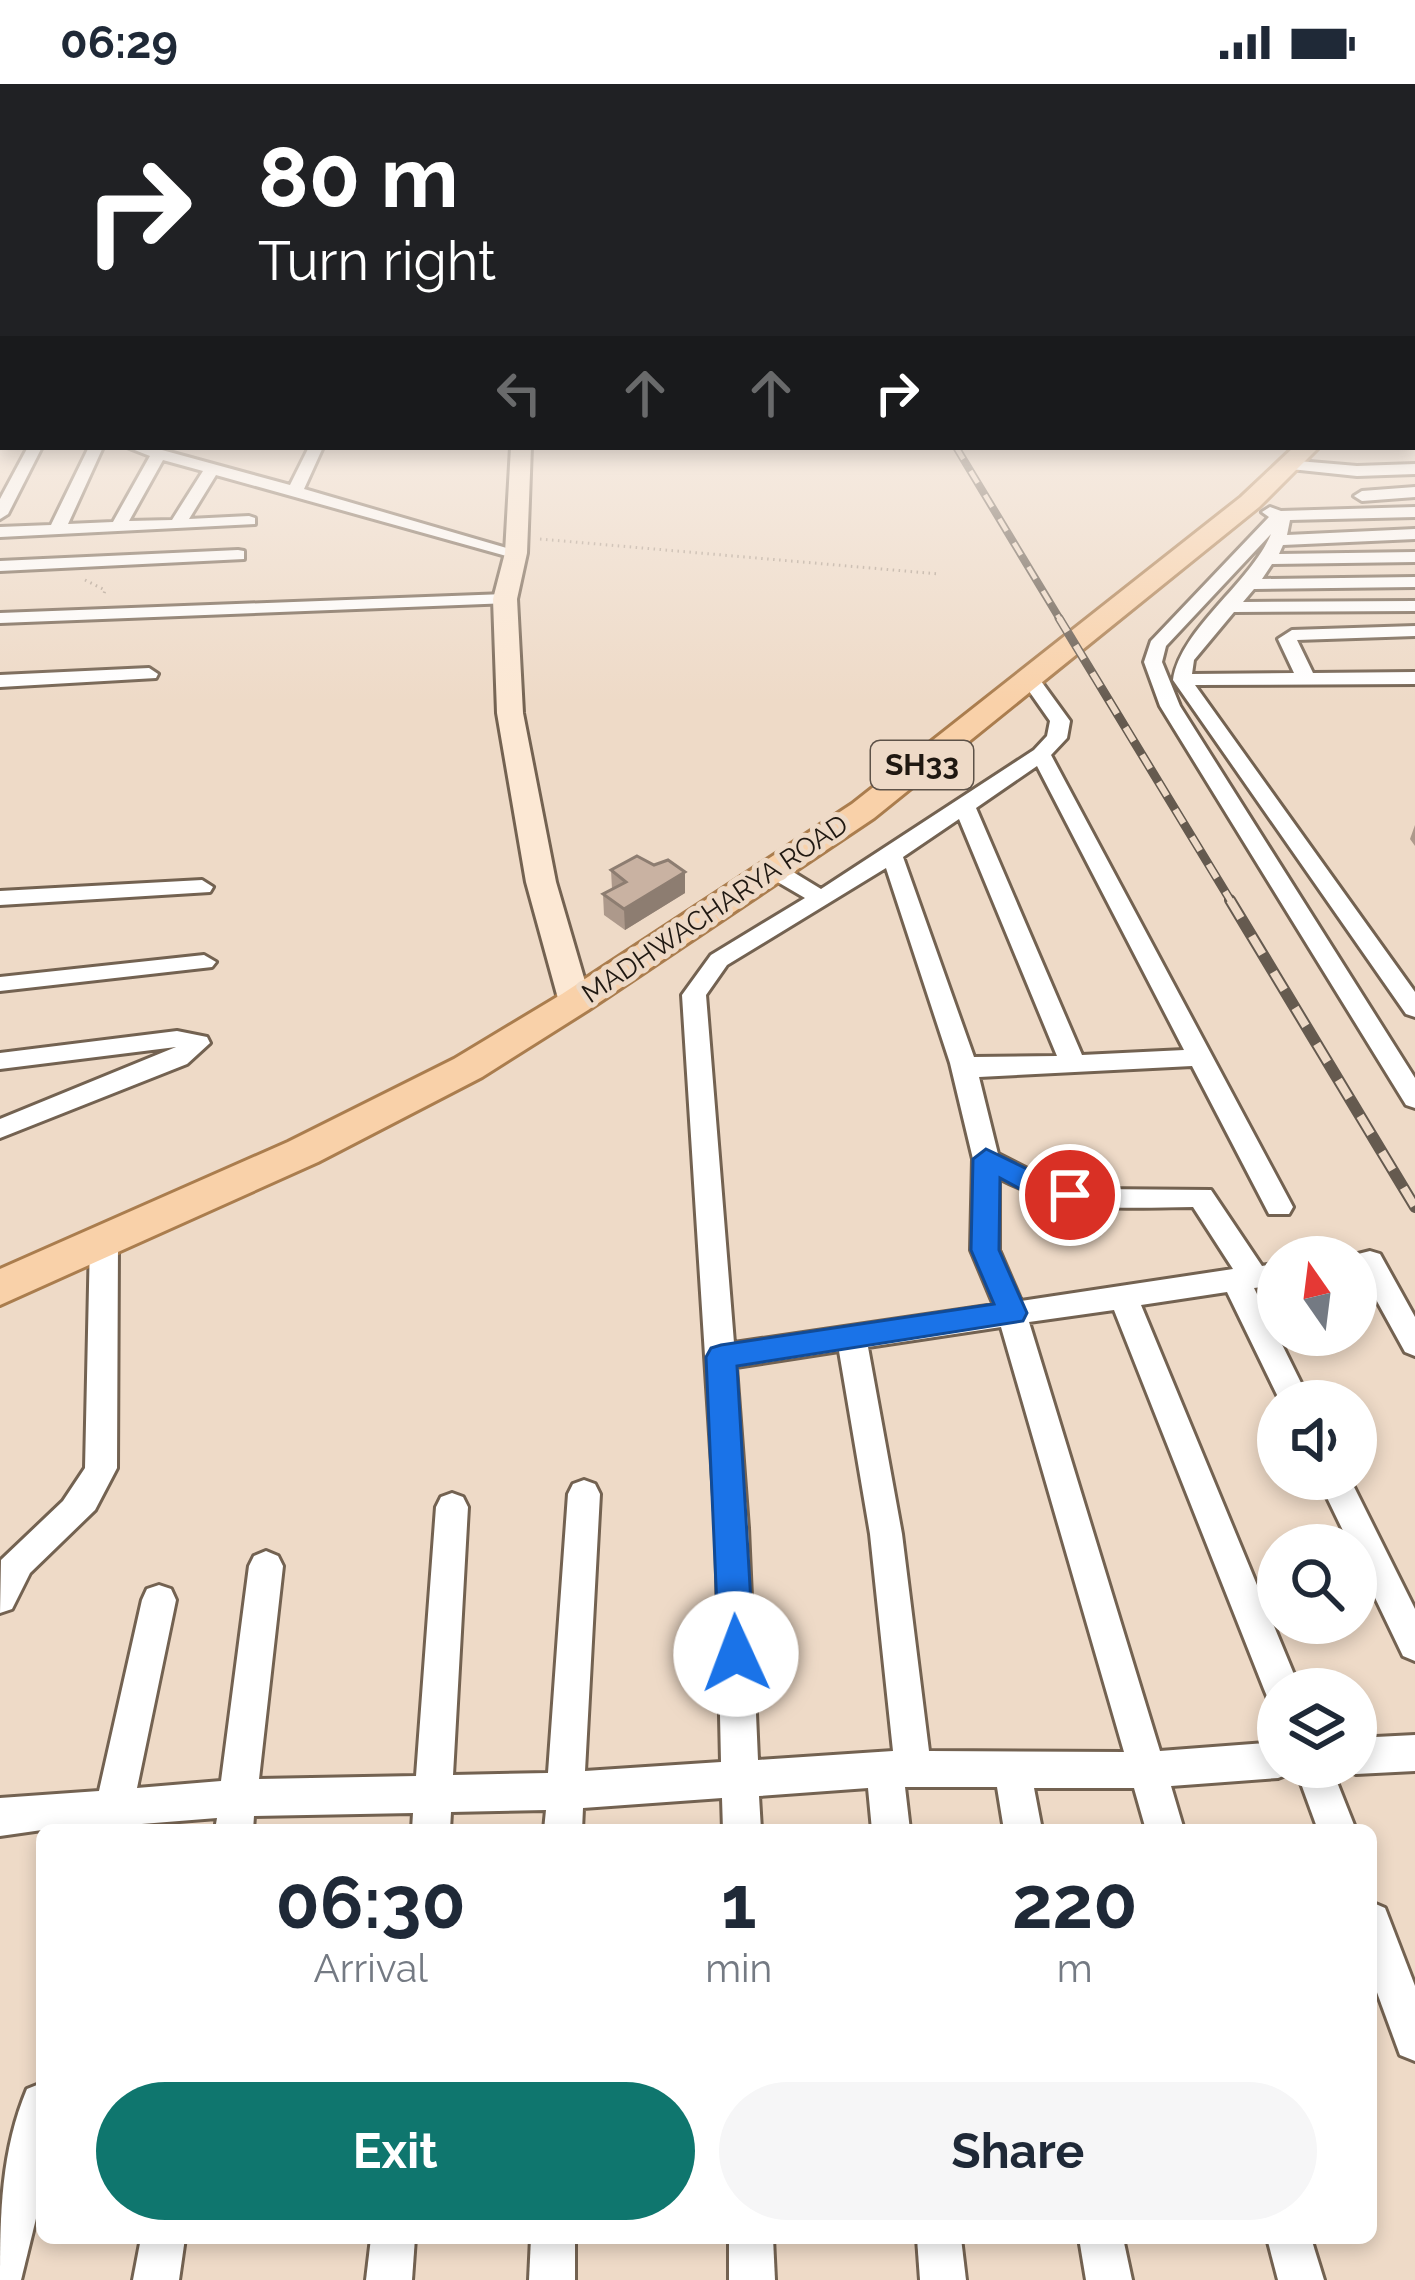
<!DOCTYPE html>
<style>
:root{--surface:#fff;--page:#f6f6f7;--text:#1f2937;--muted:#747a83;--accent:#0f766e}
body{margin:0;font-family:Raleway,sans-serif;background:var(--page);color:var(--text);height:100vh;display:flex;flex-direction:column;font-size:45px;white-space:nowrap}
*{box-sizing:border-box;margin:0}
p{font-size:39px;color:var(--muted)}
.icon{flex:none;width:66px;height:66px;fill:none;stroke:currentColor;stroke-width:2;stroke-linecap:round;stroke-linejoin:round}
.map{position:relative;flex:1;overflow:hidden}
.drawer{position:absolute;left:36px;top:1740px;width:1341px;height:420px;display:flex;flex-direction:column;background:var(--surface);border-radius:18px;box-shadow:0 6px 18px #0003}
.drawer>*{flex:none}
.guide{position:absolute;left:0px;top:0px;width:1416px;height:366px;box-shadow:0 6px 18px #0003;background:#202124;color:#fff;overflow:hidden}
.needle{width:78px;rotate:346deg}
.tools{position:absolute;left:1257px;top:1152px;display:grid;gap:24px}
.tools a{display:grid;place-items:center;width:120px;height:120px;border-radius:50%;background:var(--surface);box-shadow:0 6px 18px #0003;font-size:60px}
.pin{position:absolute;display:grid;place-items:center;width:102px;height:102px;color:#fff;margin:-51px;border:6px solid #fff;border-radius:50%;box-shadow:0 3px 12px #0007}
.me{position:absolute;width:132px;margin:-66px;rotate:358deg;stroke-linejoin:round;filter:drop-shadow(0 0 9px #0008)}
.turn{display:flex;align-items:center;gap:42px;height:252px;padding:0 60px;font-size:54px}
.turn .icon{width:156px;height:156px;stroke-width:2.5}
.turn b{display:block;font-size:84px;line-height:102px}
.lanes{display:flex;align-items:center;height:114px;padding:0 60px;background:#0003;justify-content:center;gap:60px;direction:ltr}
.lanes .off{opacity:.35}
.eta{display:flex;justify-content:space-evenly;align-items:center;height:204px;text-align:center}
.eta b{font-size:72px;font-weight:700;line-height:84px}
.button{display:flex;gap:24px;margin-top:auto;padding:24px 60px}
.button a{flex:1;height:138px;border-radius:72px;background:var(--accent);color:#fff;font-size:48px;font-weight:700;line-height:138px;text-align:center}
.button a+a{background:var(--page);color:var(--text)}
.status{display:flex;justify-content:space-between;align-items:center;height:84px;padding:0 60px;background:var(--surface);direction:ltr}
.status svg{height:33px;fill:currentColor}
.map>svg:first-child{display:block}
</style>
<div class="status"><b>06:29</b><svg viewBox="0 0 49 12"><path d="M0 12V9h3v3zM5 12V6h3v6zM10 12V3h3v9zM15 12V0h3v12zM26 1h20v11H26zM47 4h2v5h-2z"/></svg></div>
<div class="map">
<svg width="1415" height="2196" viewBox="0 0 1415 2196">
<rect width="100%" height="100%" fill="#eedac7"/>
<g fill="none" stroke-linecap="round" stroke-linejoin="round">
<defs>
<g id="street">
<rect x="0" y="319" width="3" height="9"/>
<path d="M28 363H42L8 430 0 435V415Z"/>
<path d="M89 363H103L68 440 113 438 150 372 127 363H151L290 401 309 363H323L304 405 524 469 510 473 216 391 189 435 249 432 255 434V440L0 453V443L51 441ZM163 376 203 387 172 436 129 437Z"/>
<path d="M1286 376 1357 382 1415 380V390L1357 392 1281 384V378Z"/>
<path d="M1415 403V413L1362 417 1354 412 1362 407Z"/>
<path d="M1270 423 1281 427 1415 423V433L1290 436 1287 451 1415 445V455L1283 461 1279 470 1415 468V478L1272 480 1262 495 1415 493V503L1254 505 1243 518 1415 517V527L1234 528 1194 576 1192 590 1294 589 1278 555 1292 546 1415 542V552L1297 556 1313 589 1415 588V600L1195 601 1415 908V933L1406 930 1173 596C1181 544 1250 500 1271 450L1166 562 1162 578 1180 622 1415 994V1024L1406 1021 1160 622 1144 578 1151 557 1269 433 1262 428Z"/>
<path d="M238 466 244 467V475L0 487V477Z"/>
<path d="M505 510 514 515 511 519 0 539V529Z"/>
<path d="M149 584 158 590 156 594 0 603V591Z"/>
<path d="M1024 593H1038L1070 637 1067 654 1051 671 1293 1123 1289 1130H1269L1192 982 979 993 998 1070 1051 1097 1094 1105 1211 1106 1262 1182 1278 1179V1201L1254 1204 1310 1317H1280L1227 1208 1141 1221 1300 1605H1278V1620L1269 1617 1264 1605 1114 1226 1029 1238 1160 1667 1278 1658V1683H1293L1291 1689 1278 1694 1171 1702 1184 1746H1146L1134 1704H1034L1042 1746H1004L997 1703H905L910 1746H872L868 1704 759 1712 761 1746H723L722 1714 583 1724 582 1746H544L546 1726 451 1728 450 1746H412L413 1729 254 1732 253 1746H215L217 1734 129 1741 128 1746H42L0 1752V1714L99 1707 142 1516 147 1505 159 1501 171 1505 176 1516 137 1704 221 1697 249 1482 254 1472 266 1467 278 1472 283 1482 259 1695 416 1692 436 1423 441 1413 452 1409 463 1413 468 1423 453 1691 548 1689 568 1410 573 1400 584 1396 595 1400 600 1410 585 1687 721 1678 716 1444 682 911 711 871 805 814 764 790V780H780L821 805 1034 666 1047 652 1050 637 1022 597ZM1037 682 1184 966 1082 971 976 724ZM959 735 1057 972 974 973 903 773ZM886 784 950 979 973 1075 971 1166 994 1221 734 1259 706 911 727 881ZM999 1094C1066 1129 1120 1124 1193 1123L1233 1185 1021 1217 999 1166ZM1001 1243 1124 1668 929 1667 902 1450 868 1263ZM839 1267 870 1450 893 1667 758 1676 748 1444 736 1283Z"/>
<path d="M202 796 213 803 210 808 0 821V807Z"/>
<path d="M204 871 216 878 212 883 0 907V893Z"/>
<path d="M177 947 207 953 210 959 187 980 0 1054V1035L176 963 0 985V969Z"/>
<path d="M104 1147 114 1150 118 1157 117 1384 95 1426 30 1489 12 1525 0 1529 1 1476 63 1417 85 1384 90 1157 94 1150Z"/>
<path d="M1370 1167 1380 1170 1415 1233V1272L1405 1268 1362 1190 1356 1191V1173H1346Z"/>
<path d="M1318 1395H1350L1415 1525V1577L1403 1572 1356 1474V1461H1350Z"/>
<path d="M1415 1651V1687L1356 1690 1343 1685 1356 1683V1654Z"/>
<path d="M1295 1683H1331L1356 1746H1318Z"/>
<path d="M1371 1818 1385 1824 1415 1902V1977L1400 1971 1371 1892Z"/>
<path d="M42 1999V2110L21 2196H0C0 2130 1 2067 27 2005Z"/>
<path d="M141 2154H185L179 2196H133Z"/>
<path d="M371 2154H415L412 2196H366Z"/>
<path d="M531 2154H575V2196H529Z"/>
<path d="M729 2154H773L775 2196H729Z"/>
<path d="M917 2154H961L966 2196H920Z"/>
<path d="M1079 2154H1123L1132 2196H1086Z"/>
<path d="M1267 2154H1311L1324 2196H1278Z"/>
</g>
<path id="secondary" d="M511 363H531L527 469 517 515 523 629 556 798 591 918 575 928 559 918 526 798 497 629 493 515 505 469Z"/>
<path id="primary" d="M1294 363H1319L1259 423 874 734 588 926 482 993 318 1078 0 1221V1185L288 1058 454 975 562 910 852 720 1241 413Z"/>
</defs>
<use href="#street" stroke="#736251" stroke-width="6"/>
<use href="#secondary" stroke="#736251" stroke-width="6"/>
<use href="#primary" stroke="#aa7d4e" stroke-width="6"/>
<g stroke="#ac9c8d" stroke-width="3" stroke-dasharray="1.5 4.5" stroke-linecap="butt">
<path d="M540 455 939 490"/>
<path d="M85 496 105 506 103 513"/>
</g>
<use href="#street" fill="#fff" fill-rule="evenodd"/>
<use href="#secondary" fill="#fce8d4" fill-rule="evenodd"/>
<use href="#primary" fill="#f9d1a9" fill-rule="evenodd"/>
<defs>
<path id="rail-far2" d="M956 363 1061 537"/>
<path id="rail-far1" d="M1059 534 1232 819"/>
<path id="rail" d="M1230 816 1415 1123"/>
</defs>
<use href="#rail-far2" stroke="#655a4f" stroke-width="8"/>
<use href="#rail-far1" stroke="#655a4f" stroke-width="9"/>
<use href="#rail" stroke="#655a4f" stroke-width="12"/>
<use href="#rail-far2" stroke="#eedac7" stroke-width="4.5" stroke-dasharray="14" stroke-linecap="butt"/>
<use href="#rail-far1" stroke="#eedac7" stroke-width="6" stroke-dasharray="16" stroke-linecap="butt"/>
<use href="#rail" stroke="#eedac7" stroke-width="8" stroke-dasharray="21" stroke-linecap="butt"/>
</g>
<g fill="#ad998b">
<path d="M1415 741V762L1410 755Z"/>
<path d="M611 786 685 788V809L625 846 604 831 603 810 612 805Z"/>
</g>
<path fill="#8d7d71" d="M685 788V809L625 846 624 825Z"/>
<path fill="#c9b2a2" stroke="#8d7d71" stroke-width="3" d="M637 772 654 781 668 776 685 788 624 825 603 810 626 798 611 786Z"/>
<linearGradient id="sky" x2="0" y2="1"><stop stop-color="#68a6c8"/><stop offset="0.5" stop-color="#f7eee6"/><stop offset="1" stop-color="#f7eee6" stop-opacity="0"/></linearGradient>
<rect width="1415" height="619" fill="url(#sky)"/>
<path fill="#1a73e8" stroke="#114b97" stroke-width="3" d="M986 1065 1052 1097 1079 1104 1083 1111 1070 1121 1035 1113 1000 1094 999 1166 1027 1229 1023 1237 737 1282 754 1570 749 1582 736 1587 724 1582 719 1570 706 1273 711 1264 721 1261 994 1220 971 1166 973 1075Z"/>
<g text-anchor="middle" stroke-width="10" stroke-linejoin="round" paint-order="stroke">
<g font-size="27" fill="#1f1811" stroke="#eedac7">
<text transform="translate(715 825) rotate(-34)" y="9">MADHWACHARYA ROAD</text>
</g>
<rect fill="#eedac7" stroke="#5d5248" stroke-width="3" x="871" y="657" width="102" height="48" rx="9"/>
<g font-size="30" font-weight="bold" fill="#1f1811">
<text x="922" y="691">SH33</text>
</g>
</g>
</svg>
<div class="tools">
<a><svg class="needle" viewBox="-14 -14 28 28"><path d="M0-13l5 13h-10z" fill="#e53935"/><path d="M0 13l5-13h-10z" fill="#747a83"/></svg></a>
<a><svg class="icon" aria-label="sound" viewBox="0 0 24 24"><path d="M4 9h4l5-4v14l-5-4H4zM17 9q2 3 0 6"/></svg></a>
<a><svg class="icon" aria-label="search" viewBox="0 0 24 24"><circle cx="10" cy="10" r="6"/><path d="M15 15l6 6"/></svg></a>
<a><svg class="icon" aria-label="layers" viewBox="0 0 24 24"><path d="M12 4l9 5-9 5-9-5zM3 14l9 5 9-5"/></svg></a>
</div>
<div class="pin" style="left:1070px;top:1111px;background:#d93025"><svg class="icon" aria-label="arrive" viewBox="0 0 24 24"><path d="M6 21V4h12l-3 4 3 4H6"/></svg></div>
<svg class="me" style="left:736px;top:1570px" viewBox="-20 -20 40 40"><circle r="19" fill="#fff"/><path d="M0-13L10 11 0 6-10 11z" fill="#1a73e8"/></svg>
<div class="guide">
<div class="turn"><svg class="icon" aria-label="right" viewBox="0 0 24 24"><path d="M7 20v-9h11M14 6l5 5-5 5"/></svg><div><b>80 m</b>Turn right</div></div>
<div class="lanes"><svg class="icon off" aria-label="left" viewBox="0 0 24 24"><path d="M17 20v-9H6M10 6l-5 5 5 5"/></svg><svg class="icon off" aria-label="ahead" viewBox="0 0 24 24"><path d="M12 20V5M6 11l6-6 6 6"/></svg><svg class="icon off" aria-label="ahead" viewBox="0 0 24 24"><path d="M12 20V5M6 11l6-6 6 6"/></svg><svg class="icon" aria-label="right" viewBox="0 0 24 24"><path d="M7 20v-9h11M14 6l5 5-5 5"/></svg></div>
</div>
<section class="drawer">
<div class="eta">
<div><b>06:30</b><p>Arrival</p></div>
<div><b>1</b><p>min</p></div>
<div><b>220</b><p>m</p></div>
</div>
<div class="button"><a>Exit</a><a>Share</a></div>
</section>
</div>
